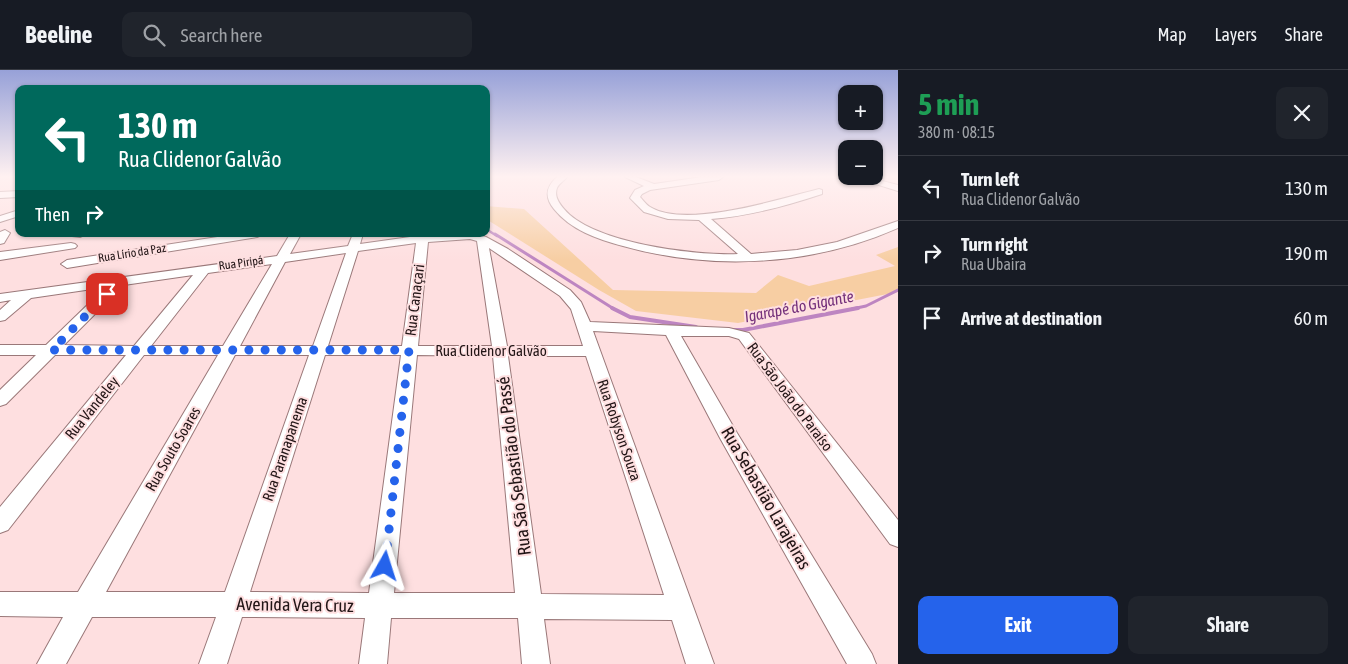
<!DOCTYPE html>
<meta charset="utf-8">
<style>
:root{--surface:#171b24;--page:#20242c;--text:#f1f3f6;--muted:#9ea1a6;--line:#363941;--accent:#2563eb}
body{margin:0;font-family:"Asap Condensed",sans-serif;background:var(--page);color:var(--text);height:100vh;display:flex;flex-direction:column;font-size:19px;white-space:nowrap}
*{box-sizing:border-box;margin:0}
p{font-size:16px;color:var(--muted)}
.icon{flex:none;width:28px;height:28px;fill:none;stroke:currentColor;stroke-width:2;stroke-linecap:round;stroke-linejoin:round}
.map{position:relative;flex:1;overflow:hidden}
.side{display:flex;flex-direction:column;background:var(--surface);width:450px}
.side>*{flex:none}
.top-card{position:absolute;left:15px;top:15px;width:475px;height:152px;border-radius:10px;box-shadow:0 1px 4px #0004;background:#00695c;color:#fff;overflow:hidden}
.fabs{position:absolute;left:838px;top:15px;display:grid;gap:10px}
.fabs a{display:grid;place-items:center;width:45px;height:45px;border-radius:10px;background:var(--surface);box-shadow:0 1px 4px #0004;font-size:25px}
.pin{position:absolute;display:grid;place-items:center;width:42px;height:42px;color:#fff;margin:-21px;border-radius:10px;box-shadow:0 2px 8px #0006}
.me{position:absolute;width:55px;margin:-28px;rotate:6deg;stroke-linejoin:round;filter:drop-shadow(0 0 4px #0008)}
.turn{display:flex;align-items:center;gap:18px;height:105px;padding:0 20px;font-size:22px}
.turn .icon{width:65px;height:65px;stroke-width:2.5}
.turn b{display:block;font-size:35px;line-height:42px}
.then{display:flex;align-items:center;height:48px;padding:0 20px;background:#0003;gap:10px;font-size:19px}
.round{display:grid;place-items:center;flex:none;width:52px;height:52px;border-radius:10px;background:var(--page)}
.summary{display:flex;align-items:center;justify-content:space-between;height:85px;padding:0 20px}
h1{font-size:30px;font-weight:700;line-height:38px;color:#1e9e55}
.button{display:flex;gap:10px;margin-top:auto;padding:10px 20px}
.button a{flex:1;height:58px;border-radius:10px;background:var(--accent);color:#fff;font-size:20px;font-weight:700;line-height:58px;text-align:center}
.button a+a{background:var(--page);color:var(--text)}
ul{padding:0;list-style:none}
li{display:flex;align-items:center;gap:15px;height:65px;padding:0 20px;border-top:1px solid var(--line)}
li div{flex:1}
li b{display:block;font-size:19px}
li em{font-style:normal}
header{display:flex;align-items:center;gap:30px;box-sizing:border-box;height:70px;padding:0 25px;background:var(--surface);border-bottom:1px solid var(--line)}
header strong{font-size:24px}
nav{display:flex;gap:28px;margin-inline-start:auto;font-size:18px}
.search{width:350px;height:45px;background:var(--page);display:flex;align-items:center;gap:12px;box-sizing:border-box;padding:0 18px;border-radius:10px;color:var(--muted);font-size:19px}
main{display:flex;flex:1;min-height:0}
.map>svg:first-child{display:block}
</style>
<header>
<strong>Beeline</strong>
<div class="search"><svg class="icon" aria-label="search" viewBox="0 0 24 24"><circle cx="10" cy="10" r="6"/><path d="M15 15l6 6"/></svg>Search here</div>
<nav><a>Map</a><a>Layers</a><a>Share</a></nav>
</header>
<main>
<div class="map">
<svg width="898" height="594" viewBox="0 0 898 594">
<rect width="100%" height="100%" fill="#fedfe0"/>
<path fill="#f7cea3" d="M486 136 524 139 613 220 756 223 778 205 809 216 895 196 876 185 898 177V222L738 253 636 241 599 220 486 149Z"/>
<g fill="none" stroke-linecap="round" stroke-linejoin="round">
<path stroke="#bd85c1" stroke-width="2.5" d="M486 159 497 166"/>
<g stroke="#bd85c1" stroke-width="3">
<path d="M495 164 614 239"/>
<path d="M852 239 866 236 898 220"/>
</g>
<g stroke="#bd85c1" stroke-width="4">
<path d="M612 238 630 247 696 257"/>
<path d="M733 260H743L858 238"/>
</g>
<defs>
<g id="minor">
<path d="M557 107H567C564 111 559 113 557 118 554 126 559 133 564 139 592 173 695 186 738 184L699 150 668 149 644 142 630 128 635 120 644 116 625 107H636L654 114 702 107H723L719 110 650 120 642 124 640 127C644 131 647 136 652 138 688 158 780 129 819 119L822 120V124C786 136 749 146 711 149L751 184 797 180 837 172 898 151V158C813 196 712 201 623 176 597 169 571 160 554 139 544 127 546 117 557 107Z"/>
<path d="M853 107H867L898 115V121Z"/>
<path d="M19 121V127L0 128V122Z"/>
<path d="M19 140V146L0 152V146Z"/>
<path d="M5 160 10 163 4 173 0 174V162Z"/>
<path d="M70 164H86L80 167 72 166Z"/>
<path d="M237 164H263L257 167 67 198 61 194 67 190Z"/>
<path d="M290 164H301L290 184 348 176 353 164H363L360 174 417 166 418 164H474L486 167 508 179 570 220 581 232 590 252 729 258 749 263 898 450V477L890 474 739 269 729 266H681L737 363 872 584 876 594H847L720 368 666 265 593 261 714 594H686L672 550 544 549 550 594H522L518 548H391L387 594H359L365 548 242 547 227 594H199L216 547H92L66 594H37L63 547 0 546V522H78L218 285H144L8 460 0 463V437L126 285H55L6 334 0 336V320L36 285H0V275H46L106 217 31 228 5 250 0 251V240L11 230 0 232V224L277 186ZM470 169 477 171 492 276H418L428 172ZM416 173 402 276H328L358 181ZM489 178 560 226 571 239 583 276H507ZM346 183 313 276H240L285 192ZM272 194 223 276H151L208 203ZM193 205 134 276 64 275 124 215ZM235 285H309L225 522H106ZM325 285H401L369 523 250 522ZM417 285 493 286 515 523H394ZM508 286H586L664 525 541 524Z"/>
<path d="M71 173 75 174 77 176 75 178 0 190V182Z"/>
</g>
</defs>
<use href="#minor" stroke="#9a7879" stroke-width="2"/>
<use href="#minor" fill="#fff" fill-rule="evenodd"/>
</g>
<linearGradient id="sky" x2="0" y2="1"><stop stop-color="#97a1d8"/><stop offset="0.56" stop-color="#fff1f1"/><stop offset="1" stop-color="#fff1f1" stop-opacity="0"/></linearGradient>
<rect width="898" height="190" fill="url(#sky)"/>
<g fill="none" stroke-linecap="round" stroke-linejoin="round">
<path stroke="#2563eb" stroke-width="9" stroke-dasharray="0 16.2" d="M107 224 52 280H409L385 496"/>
</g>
<g text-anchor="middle" stroke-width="4" stroke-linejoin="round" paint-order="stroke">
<g font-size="12" fill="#221516" stroke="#fedfe0">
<text transform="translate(132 183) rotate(-9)" y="4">Rua Lírio da Paz</text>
<text transform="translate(241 193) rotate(-8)" y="4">Rua Piripá</text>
</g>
<g font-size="15" fill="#221516" stroke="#fedfe0">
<text transform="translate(415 230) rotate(-83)" y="5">Rua Canaçari</text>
<text x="491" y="286">Rua Clidenor Galvão</text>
<text transform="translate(790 327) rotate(53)" y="5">Rua São João do Paraíso</text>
<text transform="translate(92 338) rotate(-51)" y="5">Rua Vandeley</text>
<text transform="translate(619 360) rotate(71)" y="5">Rua Robyson Souza</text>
<text transform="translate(173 379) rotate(-60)" y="5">Rua Souto Soares</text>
<text transform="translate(285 379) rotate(-71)" y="5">Rua Paranapanema</text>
</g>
<g font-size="16" font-style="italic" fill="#75317b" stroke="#fedfe0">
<text transform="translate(799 236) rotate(-11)" y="6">Igarapé do Gigante</text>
</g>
<g font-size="18" fill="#221516" stroke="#fedfe0">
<text transform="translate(514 396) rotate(-97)" y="6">Rua São Sebastião do Passé</text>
<text transform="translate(766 428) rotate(60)" y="6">Rua Sebastião Larajeiras</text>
<text transform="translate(295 535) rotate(1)" y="6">Avenida Vera Cruz</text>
</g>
</g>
</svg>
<div class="fabs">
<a>+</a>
<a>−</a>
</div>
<div class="pin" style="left:107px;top:224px;background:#d93025"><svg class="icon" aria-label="arrive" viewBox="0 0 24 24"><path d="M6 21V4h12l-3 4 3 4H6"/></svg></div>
<svg class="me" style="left:385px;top:496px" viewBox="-20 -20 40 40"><path d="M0-17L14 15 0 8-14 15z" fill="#2563eb" stroke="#fff" stroke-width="4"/></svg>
<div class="top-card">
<div class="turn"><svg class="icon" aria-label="left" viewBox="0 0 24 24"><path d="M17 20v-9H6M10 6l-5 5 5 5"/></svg><div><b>130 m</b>Rua Clidenor Galvão</div></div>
<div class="then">Then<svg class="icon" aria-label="right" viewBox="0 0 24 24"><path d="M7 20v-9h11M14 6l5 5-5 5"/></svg></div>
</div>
</div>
<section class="side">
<div class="summary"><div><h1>5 min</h1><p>380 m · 08:15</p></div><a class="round"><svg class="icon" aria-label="close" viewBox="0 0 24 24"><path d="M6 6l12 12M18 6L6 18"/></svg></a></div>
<ul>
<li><svg class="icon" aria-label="left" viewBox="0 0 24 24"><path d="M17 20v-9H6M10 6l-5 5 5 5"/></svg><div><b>Turn left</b><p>Rua Clidenor Galvão</p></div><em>130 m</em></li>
<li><svg class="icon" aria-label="right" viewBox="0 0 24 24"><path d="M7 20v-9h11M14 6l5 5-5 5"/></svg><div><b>Turn right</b><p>Rua Ubaira</p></div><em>190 m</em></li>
<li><svg class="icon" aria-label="arrive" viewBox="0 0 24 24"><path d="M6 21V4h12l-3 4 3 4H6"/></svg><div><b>Arrive at destination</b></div><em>60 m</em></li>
</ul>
<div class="button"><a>Exit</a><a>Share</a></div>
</section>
</main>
